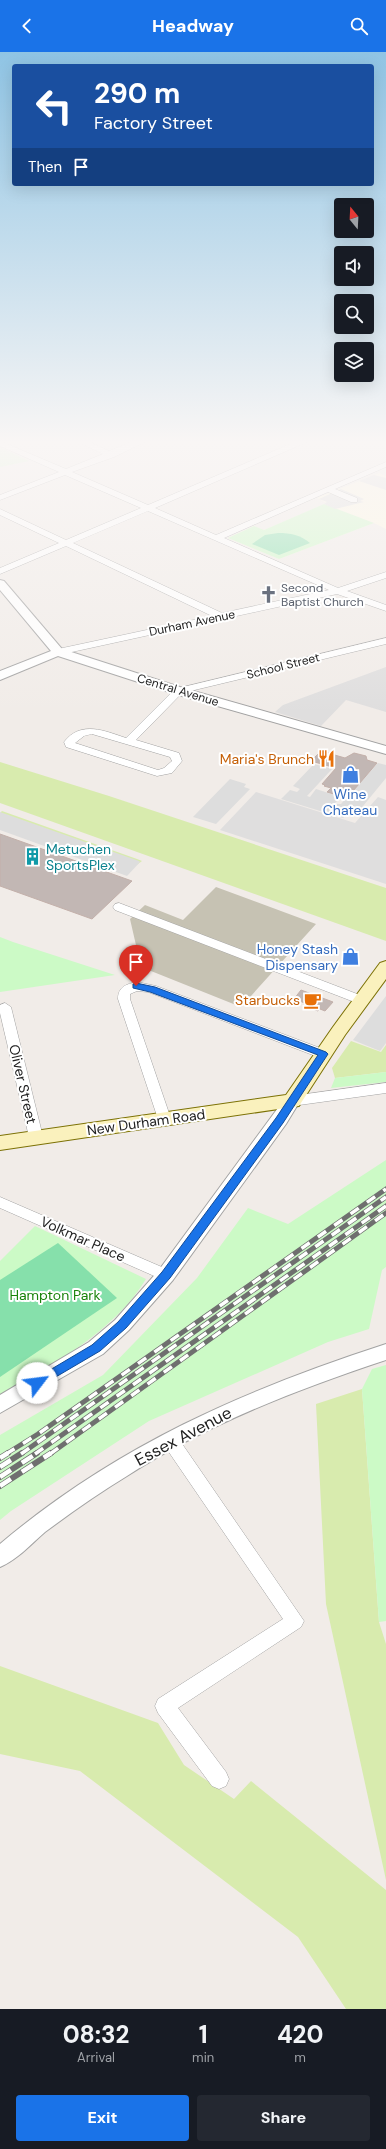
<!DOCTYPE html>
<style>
:root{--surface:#171b24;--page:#242831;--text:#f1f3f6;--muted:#9ea1a6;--accent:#1a73e8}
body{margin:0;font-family:"DM Sans",sans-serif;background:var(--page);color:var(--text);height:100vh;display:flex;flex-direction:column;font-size:15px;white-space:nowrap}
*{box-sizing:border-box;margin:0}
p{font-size:13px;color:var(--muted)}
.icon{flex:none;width:22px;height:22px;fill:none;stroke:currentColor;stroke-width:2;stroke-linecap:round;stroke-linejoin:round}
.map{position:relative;height:1957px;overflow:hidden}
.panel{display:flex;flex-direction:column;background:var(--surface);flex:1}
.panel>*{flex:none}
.banner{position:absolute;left:12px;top:12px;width:362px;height:122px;border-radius:4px;box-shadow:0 4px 16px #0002;background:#1a4fa0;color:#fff;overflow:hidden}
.needle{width:26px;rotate:342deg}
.tools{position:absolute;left:334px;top:146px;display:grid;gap:8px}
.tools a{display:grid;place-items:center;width:40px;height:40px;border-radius:4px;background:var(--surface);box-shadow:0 4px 16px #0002;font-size:20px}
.pin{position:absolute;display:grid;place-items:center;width:34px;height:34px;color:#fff;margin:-41px -17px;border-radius:50% 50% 50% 0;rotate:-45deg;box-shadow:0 0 4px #0007}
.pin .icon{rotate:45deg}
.me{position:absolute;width:44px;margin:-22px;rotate:60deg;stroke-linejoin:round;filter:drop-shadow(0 0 3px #0008)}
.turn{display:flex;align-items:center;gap:14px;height:84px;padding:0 16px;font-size:18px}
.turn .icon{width:52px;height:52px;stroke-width:2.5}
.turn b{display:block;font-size:28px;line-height:34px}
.then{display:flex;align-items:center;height:38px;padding:0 16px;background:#0003;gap:8px;font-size:15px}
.eta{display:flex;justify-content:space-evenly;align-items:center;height:68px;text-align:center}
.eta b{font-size:24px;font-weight:800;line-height:28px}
.cta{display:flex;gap:8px;margin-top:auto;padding:8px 16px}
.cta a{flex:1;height:46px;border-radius:4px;background:var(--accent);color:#fff;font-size:16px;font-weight:800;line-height:46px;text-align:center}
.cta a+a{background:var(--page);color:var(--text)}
header{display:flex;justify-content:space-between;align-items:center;height:52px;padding:0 16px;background:var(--accent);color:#fff;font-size:18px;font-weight:800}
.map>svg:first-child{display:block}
</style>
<header><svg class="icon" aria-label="back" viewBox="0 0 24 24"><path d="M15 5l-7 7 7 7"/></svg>Headway<svg class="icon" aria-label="search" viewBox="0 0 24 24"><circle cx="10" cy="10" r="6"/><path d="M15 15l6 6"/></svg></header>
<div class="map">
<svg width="386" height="1957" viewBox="0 0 386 1957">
<rect width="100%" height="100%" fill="#f1ece8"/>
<g fill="#dfdede">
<path d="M386 615V660L346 648 321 674 275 660 283 653Z"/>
<path d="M256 740 355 771 378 745 386 748V832L220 778Z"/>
</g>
<path fill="#fff9e3" d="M379 421 386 424V477L374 471 279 507 228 486 254 474 264 478 327 451 317 446Z"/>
<path fill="#c6c2b3" d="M216 835 316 872 241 955 141 915 130 867 145 853 183 868Z"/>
<g fill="#d8ebae">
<path d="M0 710 109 744 386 836V889L0 751Z"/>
<path d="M2 759 137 807 142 809 135 814 0 761Z"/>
<path d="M351 989 381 1000 386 993V1020L335 1026 332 1016Z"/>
<path d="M362 1337 379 1570 386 1592V1828L326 1552 316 1352Z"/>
<path d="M0 1614 158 1671 184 1713 234 1747 251 1729 386 1838V1957H346L298 1885 80 1719 0 1702Z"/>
</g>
<g fill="#ccfac6">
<path d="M0 395 29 409 0 415Z"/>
<path d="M324 452 374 471 279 507 228 486 254 474 264 478Z"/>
<path d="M0 885 13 890 115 923 0 940Z"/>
<path d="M386 1020V1030L331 1036 335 1026Z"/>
<path d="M386 1108V1215L382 1218 369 1277 328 1290 149 1369 11 1459 0 1468V1383L103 1323 197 1226 248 1156 288 1172Z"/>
<path d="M35 1174 146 1227C115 1279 51 1314 0 1343V1209Z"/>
<path d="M386 1313V1569L379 1570 362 1337 372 1317Z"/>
</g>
<g fill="#86e0ab">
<path d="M278 481C291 481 300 483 310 491L279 503 252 492 265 483Z"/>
<path d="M58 1191 117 1246 0 1325V1228Z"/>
</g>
<g fill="#ddd">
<path d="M374 423 386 426V438L359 429Z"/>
<path d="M341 437 364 447 360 449 364 450 335 457 324 452 327 450 319 447Z"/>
<path d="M378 711 386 713V726L354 765 346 763 343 766 281 747 290 738 297 740 300 737 293 734 314 712 332 717 307 744 310 745 316 737 341 745 334 752H341Z"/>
<path d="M230 727 246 732 244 735 250 737 216 772 193 765Z"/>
<path d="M0 760 139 809 140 810 127 824 0 778Z"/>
<path d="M386 944V991L380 999 353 988Z"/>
</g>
<g fill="#c2b7b4" stroke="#c3b0aa">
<path d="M321 699 345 706 354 701 366 704 367 708 377 711 347 746 327 740 331 736 324 734 325 733 322 732 336 716 311 709Z"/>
<path d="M0 782 132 829 92 867 0 834Z"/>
<path d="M301 938 333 950 325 959 320 957 318 959 308 955 310 953 294 947Z"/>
</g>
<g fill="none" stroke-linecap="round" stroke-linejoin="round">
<defs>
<g id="minor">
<path d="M72 387H83L109 399 139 387H151L114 405 72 420 148 453 302 387H314L155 456 216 483 386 410V415L335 437 357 446V450H351L328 440 224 486 338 536 386 520V526L347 539 386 553V559L337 542 58 603 55 602V598L58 597 212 564 66 494 0 522V516L59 491 0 463V457L66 488 141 456 65 423 0 448V443L59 420 0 394V389L66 417 103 402ZM148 459 329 538 222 561 73 491Z"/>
<path d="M386 586V592L182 641 136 688 179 701 182 709 172 721 157 724 66 695 64 690C81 668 105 679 126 686L175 637ZM92 682 170 705 172 709 164 716 158 718 75 691 84 684Z"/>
<path d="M119 851 365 945 367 948 361 952 357 951 115 858 113 855 115 852Z"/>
<path d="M137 930 156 934 328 999 330 1002 328 1005H318L148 940 137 939 130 942V947L171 1067 169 1070H159L118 947C118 935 126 932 137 930Z"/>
<path d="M5 951 11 955 43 1085 41 1089H31L29 1085 0 961V953Z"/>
<path d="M386 1031V1041L292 1054 287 1052 285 1049 287 1046 292 1044Z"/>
<path d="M0 1145 171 1219 174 1223 171 1227 166 1229 161 1227 0 1156Z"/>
<path d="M170 1381 176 1383 304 1569 301 1575 178 1656 226 1720 229 1727 226 1734 219 1737 212 1734 158 1661 155 1654 158 1647 283 1567 164 1393 162 1388 164 1383Z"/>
</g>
<g id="tertiary">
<path d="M0 528 4 529 62 597 183 636 386 694V702L175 642 58 604 0 628V619L51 599 0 538Z"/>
<path d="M292 1043 298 1045 300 1049 286 1072 173 1228 129 1278 103 1302 0 1361V1343L89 1290 115 1268 159 1218 286 1045Z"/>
<path d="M386 1292V1308C296 1338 207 1372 127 1424 99 1441 72 1460 45 1480 31 1492 17 1508 0 1515V1492C116 1394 244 1338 386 1292Z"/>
</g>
<path id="secondary" d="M386 909V927L345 983 299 1054 0 1098V1084L286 1043 333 975 380 911Z"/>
</defs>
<use href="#minor" stroke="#a2a2a2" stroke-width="1"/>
<use href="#tertiary" stroke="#a2a2a2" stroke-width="2"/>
<use href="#secondary" stroke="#7c7105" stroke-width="2"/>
<use href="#minor" fill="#fff" fill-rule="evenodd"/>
<use href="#tertiary" fill="#fff" fill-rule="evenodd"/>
<use href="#secondary" fill="#faf1bd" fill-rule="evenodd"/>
<defs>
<g id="rail-far1">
<path d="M6 1402 38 1382 386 1137"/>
<path d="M21 1402 386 1145"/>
<path d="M35 1402 386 1154"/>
<path d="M50 1402 386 1161"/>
</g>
<g id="rail">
<path d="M0 1406 8 1401"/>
<path d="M0 1415 22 1401"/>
<path d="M0 1425 37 1401"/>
<path d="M0 1434 51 1401"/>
</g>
</defs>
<use href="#rail-far1" stroke="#6f6f6f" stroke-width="5"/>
<use href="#rail" stroke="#6f6f6f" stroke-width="6"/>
<use href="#rail-far1" stroke="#fff" stroke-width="3.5" stroke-dasharray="10" stroke-linecap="butt"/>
<use href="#rail" stroke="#fff" stroke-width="4.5" stroke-dasharray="13" stroke-linecap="butt"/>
</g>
<linearGradient id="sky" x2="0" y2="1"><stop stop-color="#8fc4e4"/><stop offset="0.59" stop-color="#f9f6f5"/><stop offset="1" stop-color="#f9f6f5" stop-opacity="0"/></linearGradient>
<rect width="386" height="661" fill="url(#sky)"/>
<path fill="#1a73e8" stroke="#114b97" d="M136 931 155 935 326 1000 328 1002 283 1071 170 1226 126 1276 100 1299 37 1336 33 1335 32 1331 33 1328 92 1293 118 1270 162 1220 276 1066 318 1003 150 940 133 936V932Z"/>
<defs>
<symbol id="church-bare" viewBox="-9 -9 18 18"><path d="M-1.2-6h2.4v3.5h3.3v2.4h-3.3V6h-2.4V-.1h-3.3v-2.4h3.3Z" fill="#6b7280" stroke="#fff" stroke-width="2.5" paint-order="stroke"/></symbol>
<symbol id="restaurant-bare" viewBox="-9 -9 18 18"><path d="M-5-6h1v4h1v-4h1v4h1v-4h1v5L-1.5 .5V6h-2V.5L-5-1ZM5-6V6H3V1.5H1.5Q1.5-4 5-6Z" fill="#e8710a" stroke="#fff" stroke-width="2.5" paint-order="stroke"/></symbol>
<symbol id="shop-bare" viewBox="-9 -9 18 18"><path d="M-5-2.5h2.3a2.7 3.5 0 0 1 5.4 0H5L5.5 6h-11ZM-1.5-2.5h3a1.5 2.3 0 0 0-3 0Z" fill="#3f7fe0" stroke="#fff" stroke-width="2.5" paint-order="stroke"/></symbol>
<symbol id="building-bare" viewBox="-9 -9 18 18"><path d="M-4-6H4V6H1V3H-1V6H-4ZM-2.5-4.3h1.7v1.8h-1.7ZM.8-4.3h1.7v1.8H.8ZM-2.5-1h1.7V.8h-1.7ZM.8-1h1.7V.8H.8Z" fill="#0f9aa8" stroke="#fff" stroke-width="2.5" paint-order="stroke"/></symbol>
<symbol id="cafe-bare" viewBox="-9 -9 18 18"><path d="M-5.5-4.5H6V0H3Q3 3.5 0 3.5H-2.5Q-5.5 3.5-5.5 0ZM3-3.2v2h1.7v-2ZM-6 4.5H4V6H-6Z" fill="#e8710a" stroke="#fff" stroke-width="2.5" paint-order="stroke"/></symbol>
</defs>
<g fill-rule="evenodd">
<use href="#church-bare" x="256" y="530" width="25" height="25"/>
<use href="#restaurant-bare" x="314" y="694" width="25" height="25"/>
<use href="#shop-bare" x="338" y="710" width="25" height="25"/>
<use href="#building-bare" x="20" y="792" width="25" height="25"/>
<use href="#shop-bare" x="338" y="892" width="25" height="25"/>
<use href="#cafe-bare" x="300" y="936" width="25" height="25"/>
</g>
<g text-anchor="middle" stroke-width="4" stroke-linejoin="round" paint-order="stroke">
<g font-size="12" fill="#5b616d" stroke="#fff" text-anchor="start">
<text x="281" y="540">Second<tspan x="281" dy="14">Baptist Church</tspan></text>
</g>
<g font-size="12" fill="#212121" stroke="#fff">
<text transform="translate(192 571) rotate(-12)" y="4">Durham Avenue</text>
<text transform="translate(283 614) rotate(-14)" y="4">School Street</text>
<text transform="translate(178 638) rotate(17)" y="4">Central Avenue</text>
</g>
<g font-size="14" fill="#c56008" stroke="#fff" text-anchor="end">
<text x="314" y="712">Maria's Brunch</text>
<text x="300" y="953">Starbucks</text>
</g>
<g font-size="14" fill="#366cbe" stroke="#fff">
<text x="350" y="747">Wine<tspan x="350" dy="16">Chateau</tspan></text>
<text x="338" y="902" text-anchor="end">Honey Stash<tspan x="338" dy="16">Dispensary</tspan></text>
</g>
<g font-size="14" fill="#0d838f" stroke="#fff" text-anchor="start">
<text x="46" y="802">Metuchen<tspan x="46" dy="16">SportsPlex</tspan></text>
</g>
<g font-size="14" fill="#212121" stroke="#fff">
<text transform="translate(23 1032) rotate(77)" y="5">Oliver Street</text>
<text transform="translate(146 1070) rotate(-8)" y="5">New Durham Road</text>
<text transform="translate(83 1187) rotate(24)" y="5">Volkmar Place</text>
</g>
<g font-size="14" fill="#19830b" stroke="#fff">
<text x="55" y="1248">Hampton Park</text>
</g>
<g font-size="17" fill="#212121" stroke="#fff">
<text transform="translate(183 1384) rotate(-28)" y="6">Essex Avenue</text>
</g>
</g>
</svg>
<div class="tools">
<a><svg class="needle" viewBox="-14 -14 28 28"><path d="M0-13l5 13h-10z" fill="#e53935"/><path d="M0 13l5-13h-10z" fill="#9ea1a6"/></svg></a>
<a><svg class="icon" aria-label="sound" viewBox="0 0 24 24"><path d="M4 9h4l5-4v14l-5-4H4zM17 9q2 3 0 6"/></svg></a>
<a><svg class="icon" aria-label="search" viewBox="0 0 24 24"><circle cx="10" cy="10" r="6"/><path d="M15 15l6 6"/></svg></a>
<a><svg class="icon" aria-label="layers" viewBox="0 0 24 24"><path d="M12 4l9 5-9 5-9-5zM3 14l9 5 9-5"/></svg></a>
</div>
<div class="pin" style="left:136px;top:934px;background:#d93025"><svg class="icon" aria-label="arrive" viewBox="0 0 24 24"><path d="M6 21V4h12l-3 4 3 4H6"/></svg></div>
<svg class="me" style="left:37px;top:1331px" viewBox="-20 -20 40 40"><circle r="19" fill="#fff"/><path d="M0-13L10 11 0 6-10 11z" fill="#1a73e8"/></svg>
<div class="banner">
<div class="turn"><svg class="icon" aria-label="left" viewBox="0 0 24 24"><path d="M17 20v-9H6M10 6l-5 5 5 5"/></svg><div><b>290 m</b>Factory Street</div></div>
<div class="then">Then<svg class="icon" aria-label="arrive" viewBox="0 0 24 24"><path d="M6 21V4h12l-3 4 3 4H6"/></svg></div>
</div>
</div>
<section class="panel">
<div class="eta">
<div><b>08:32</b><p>Arrival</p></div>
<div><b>1</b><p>min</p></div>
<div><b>420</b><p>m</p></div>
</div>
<div class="cta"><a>Exit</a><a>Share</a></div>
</section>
